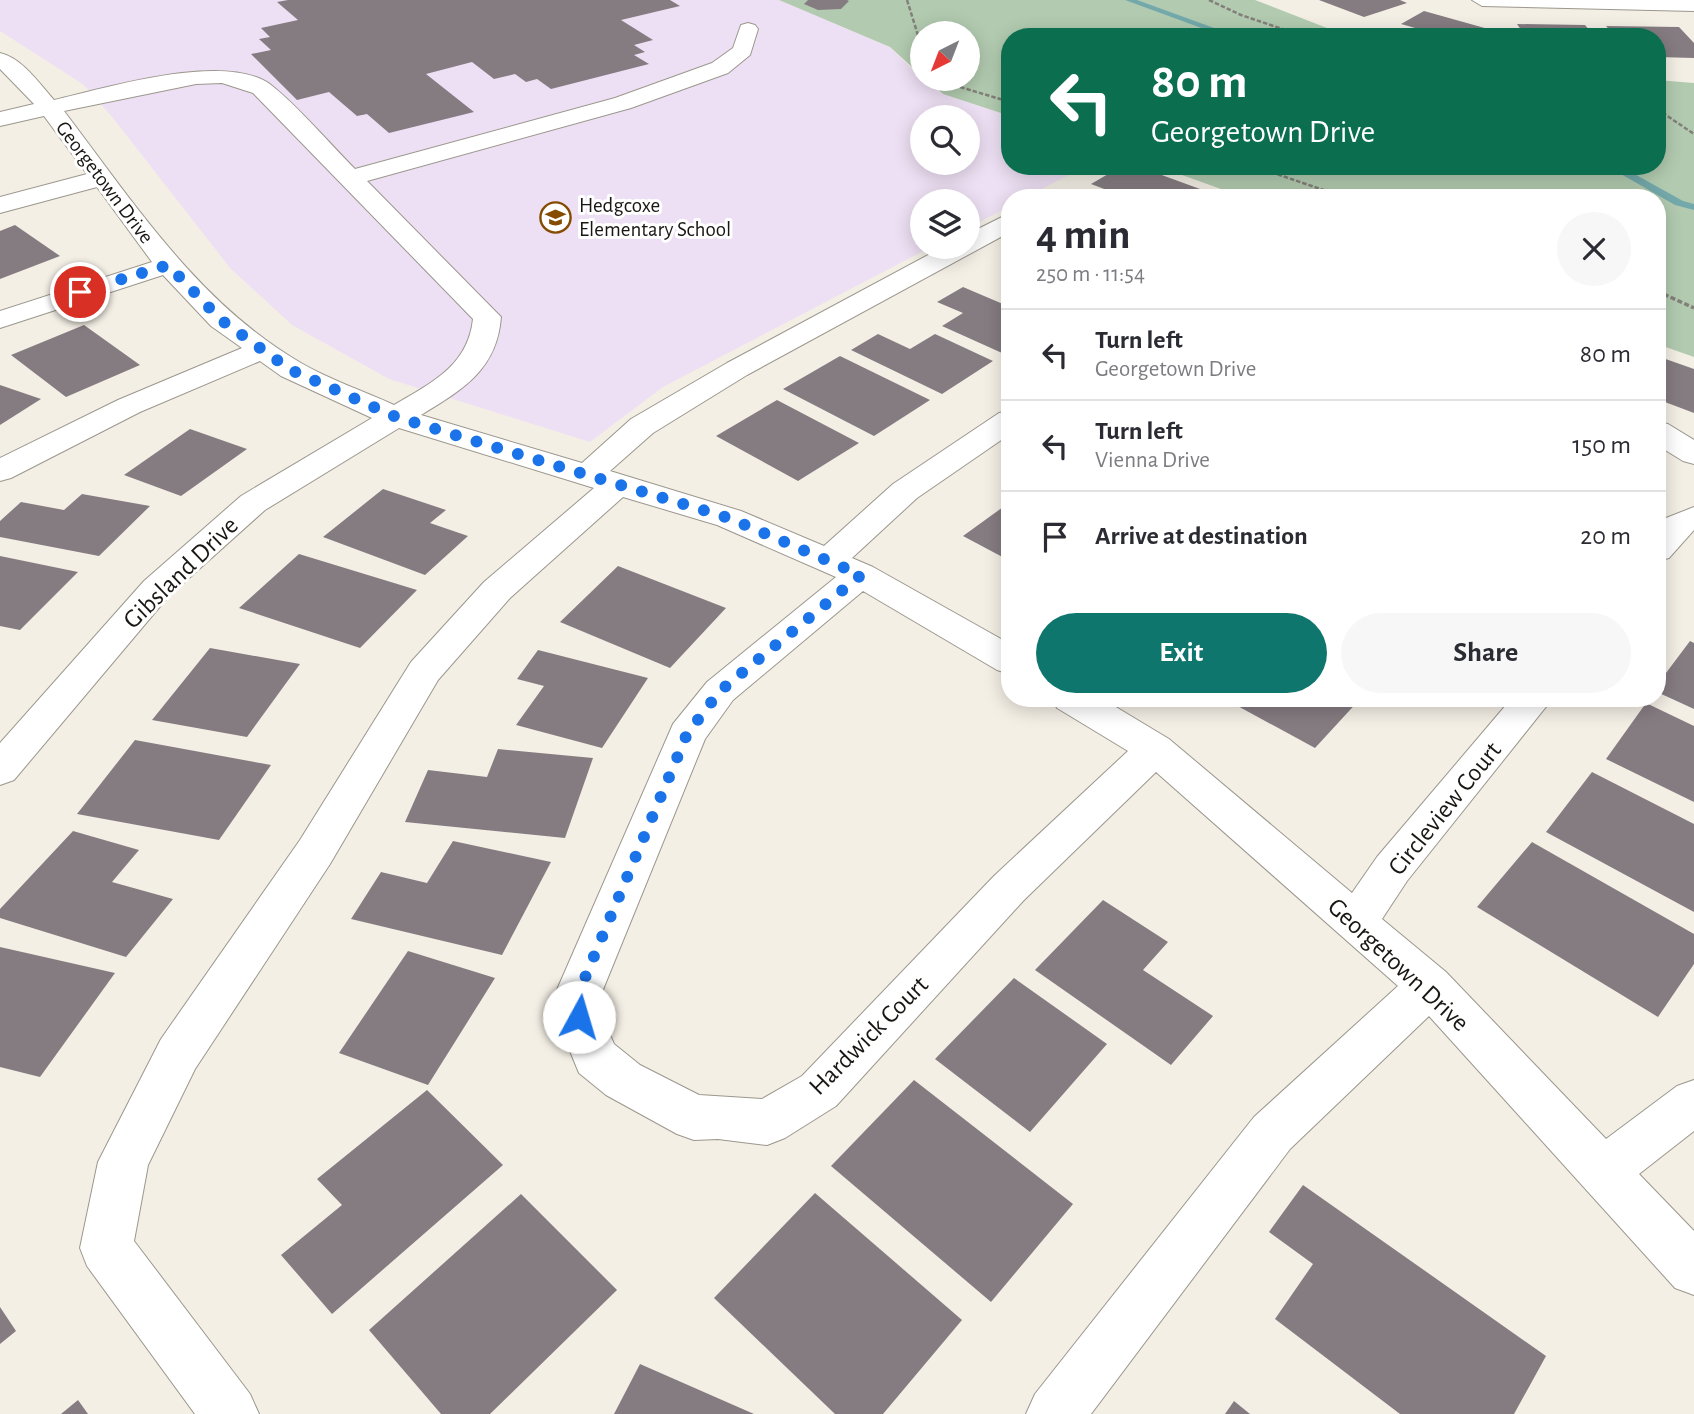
<!DOCTYPE html>
<meta charset="utf-8">
<style>
:root{--surface:#fff;--page:#f7f7f7;--text:#2b2b33;--muted:#7c7c81;--line:#e1e1e2;--accent:#0f766e}
body{margin:0;font-family:"Alegreya Sans",sans-serif;background:var(--page);color:var(--text);height:100vh;display:flex;flex-direction:column;font-size:26px;white-space:nowrap}
*{box-sizing:border-box;margin:0}
p{font-size:23px;color:var(--muted)}
.icon{flex:none;width:38px;height:38px;fill:none;stroke:currentColor;stroke-width:2;stroke-linecap:round;stroke-linejoin:round}
.map{position:relative;flex:1;overflow:hidden}
.details{position:absolute;left:1001px;top:189px;width:665px;height:518px;display:flex;flex-direction:column;background:var(--surface);border-radius:28px;box-shadow:0 4px 18px #0003}
.details>*{flex:none}
.guide{position:absolute;left:1001px;top:28px;width:665px;height:147px;border-radius:28px;box-shadow:0 4px 18px #0003;background:#0b6e4f;color:#fff;overflow:hidden}
.needle{width:46px;rotate:222deg}
.buttons{position:absolute;left:910px;top:21px;display:grid;gap:14px}
.buttons a{display:grid;place-items:center;width:70px;height:70px;border-radius:50%;background:var(--surface);box-shadow:0 4px 18px #0003;font-size:35px}
.pin{position:absolute;display:grid;place-items:center;width:60px;height:60px;color:#fff;margin:-30px;border:4px solid #fff;border-radius:50%;box-shadow:0 2px 7px #0007}
.me{position:absolute;width:77px;margin:-38px;rotate:6deg;stroke-linejoin:round;filter:drop-shadow(0 0 5px #0008)}
.turn{display:flex;align-items:center;gap:24px;height:147px;padding:0 35px;font-size:32px}
.turn .icon{width:91px;height:91px;stroke-width:2.5}
.turn b{display:block;font-size:49px;line-height:60px}
.round{display:grid;place-items:center;flex:none;width:74px;height:74px;border-radius:37px;background:var(--page)}
.overview{display:flex;align-items:center;justify-content:space-between;height:119px;padding:0 35px}
h1{font-size:42px;font-weight:700;line-height:52px}
.button{display:flex;gap:14px;margin-top:auto;padding:14px 35px}
.button a{flex:1;height:80px;border-radius:42px;background:var(--accent);color:#fff;font-size:28px;font-weight:700;line-height:80px;text-align:center}
.button a+a{background:var(--page);color:var(--text)}
ul{padding:0;list-style:none}
li{display:flex;align-items:center;gap:21px;height:91px;padding:0 35px;border-top:2px solid var(--line)}
li div{flex:1}
li b{display:block;font-size:26px}
li em{font-style:normal}
.map>svg:first-child{display:block}
</style>
<div class="map">
<svg width="1694" height="1414" viewBox="0 0 1694 1414">
<rect width="100%" height="100%" fill="#f4efe5"/>
<path fill="#eee0f4" fill-rule="evenodd" d="M0 0H779L890 47 922 79 943 94 1010 116V166H1085L1025 198H1010V206L968 228V201H922V247H931L663 387 590 442 389 379 292 325 230 268 113 118 84 85 0 31ZM922 117H968V163H922Z"/>
<g fill="#b2cbb0">
<path d="M779 0H1255L1350 37H1010V116L943 94 926 79H968V33H922V76L890 47Z"/>
<path d="M1657 80 1694 83V357L1657 344V198H1246L1157 166H1657Z"/>
</g>
<g fill="none" stroke-linecap="round" stroke-linejoin="round">
<g fill="#74a9ab" fill-rule="evenodd">
<path d="M1125 0H1137L1239 37H1226Z"/>
<path d="M1607 166H1620L1683 201 1694 204V210L1675 205Z"/>
</g>
</g>
<g fill="#857c82">
<path d="M288 0H670L680 6 621 20 653 40 634 45 645 52 634 55 649 64 551 89 537 79 526 82 515 74 494 79 472 62 426 74 474 112 389 133 367 114 357 116 329 92 297 100 251 54 271 50 259 39 270 37 261 28 298 20 277 2Z"/>
<path d="M808 0H847L849 1 841 9 818 10 804 4Z"/>
<path d="M1319 0H1400L1407 3 1364 17Z"/>
<path d="M1424 11 1499 32 1491 37H1447L1401 24Z"/>
<path d="M1517 24 1585 25 1595 37H1526Z"/>
<path d="M1606 26 1679 27 1694 43V58L1657 57V37H1616Z"/>
<path d="M1122 166H1137L1211 193 1204 198H1128L1091 184Z"/>
<path d="M15 225 60 256 0 279V231Z"/>
<path d="M963 287 1010 307V348L1002 353 942 326 963 313 937 302Z"/>
<path d="M84 325 140 365 66 397 11 355Z"/>
<path d="M878 334 910 349 935 334 993 361 942 394 851 350Z"/>
<path d="M840 356 930 400 874 436 783 389Z"/>
<path d="M1657 356 1694 369V413L1657 399Z"/>
<path d="M0 385 41 399 0 425Z"/>
<path d="M777 400 859 443 798 481 716 436Z"/>
<path d="M190 429 247 449 181 496 124 475Z"/>
<path d="M383 489 446 510 430 523 468 536 425 575 323 537Z"/>
<path d="M82 494 150 506 99 556 0 537V521L21 502 64 510Z"/>
<path d="M1010 502V561L963 536Z"/>
<path d="M299 554 417 590 360 648 239 608Z"/>
<path d="M0 556 78 572 20 630 0 626Z"/>
<path d="M618 566 726 608 670 668 560 622Z"/>
<path d="M1690 641 1694 643V709L1657 692V685Z"/>
<path d="M210 648 300 664 247 737 152 720Z"/>
<path d="M538 650 648 678 602 748 516 725 544 686 517 679Z"/>
<path d="M1223 698H1361L1315 748Z"/>
<path d="M1646 703 1694 726V802L1606 759Z"/>
<path d="M135 740 271 765 219 840 77 814Z"/>
<path d="M498 749 593 758 565 838 405 822 428 770 487 777Z"/>
<path d="M1592 772 1694 824V912L1546 832Z"/>
<path d="M73 831 139 850 112 882 173 899 126 957 0 918V909Z"/>
<path d="M453 841 551 862 502 955 351 919 381 872 427 883Z"/>
<path d="M1532 842 1694 934V964L1658 1017 1477 907Z"/>
<path d="M1103 900 1168 942 1143 970 1213 1016 1171 1065 1035 970Z"/>
<path d="M0 947 115 973 40 1077 0 1067Z"/>
<path d="M408 951 495 978 428 1085 339 1053Z"/>
<path d="M1014 978 1107 1044 1030 1132 935 1059Z"/>
<path d="M914 1080 1073 1204 991 1302 831 1166Z"/>
<path d="M427 1090 503 1165 332 1314 281 1255 342 1205 317 1179Z"/>
<path d="M1303 1185 1546 1356 1514 1414H1400L1275 1319 1313 1264 1269 1232Z"/>
<path d="M815 1193 962 1320 883 1414H835L714 1298Z"/>
<path d="M521 1194 617 1290 490 1414H441L369 1330Z"/>
<path d="M0 1307 16 1331 0 1344Z"/>
<path d="M640 1364 754 1414H614Z"/>
<path d="M78 1400 88 1414H61Z"/>
<path d="M1234 1401 1250 1414H1225Z"/>
</g>
<g fill="none" stroke-linecap="round" stroke-linejoin="round">
<defs>
<g id="minor">
<path d="M1472 0H1694V11L1482 6Z"/>
<path d="M748 23 755 25 758 29 750 55 728 73 631 108 367 181 501 317C497 370 462 390 421 415L582 463 631 419 727 363 943 247H968V234L1010 213V232L747 375 653 433 610 471 741 511 824 546 893 484 999 413 1010 411V434L917 498 852 558 873 567 1010 644V674L997 670 863 591 733 700 705 739 602 992V1017L614 1044 640 1065 699 1095 762 1099 802 1076 994 876 1128 751 1057 708 1052 698H1101L1169 739 1352 893 1377 857 1512 698H1553L1407 881 1382 919 1446 972 1606 1139 1677 1086 1694 1080V1131L1639 1174 1694 1231V1295L1675 1288 1429 1016 1290 1149 1091 1414H1026L1035 1394 1254 1117 1398 986 1156 772 1024 900 836 1106 785 1138 767 1145 718 1139 694 1140 677 1134 606 1095 579 1073 556 1017V992L673 724 707 682 836 577 717 525 623 497 510 598 438 680 330 864 195 1069 148 1165 134 1241 250 1394 259 1414H195L87 1266 80 1248 98 1162 161 1039 300 840 411 662 484 582 594 488 399 428 265 510 168 597 14 780 0 785V743L144 581 241 496 372 418 281 376 260 361 140 412 11 478 0 481V458L118 400 242 348 211 326 163 275 0 328V311L152 262 97 187 0 213V197L87 174 44 116 0 126V112L34 104 0 69V53C22 58 39 83 54 100 106 88 226 51 271 85 299 107 329 143 355 169L615 98 712 63 733 48 741 25ZM222 83 253 93 473 319C468 366 431 383 394 405 364 391 330 380 301 363 199 304 134 203 64 111L196 84Z"/>
<path d="M1657 422 1668 424 1694 440V464L1683 461 1657 445Z"/>
<path d="M1694 507V530L1669 558 1657 561V528L1666 518Z"/>
</g>
</defs>
<use href="#minor" stroke="#9b978d" stroke-width="2"/>
<g stroke="#83807a" stroke-width="2.5" stroke-dasharray="4.5 2" stroke-linecap="butt">
<path d="M907 0 922 48"/>
<path d="M1209 0 1241 15 1306 37"/>
<path d="M950 79 960 87 1010 102"/>
<path d="M1657 109 1694 134"/>
<path d="M1253 166 1347 198"/>
</g>
<path stroke="#83807a" stroke-width="3.5" stroke-dasharray="5 2.5" stroke-linecap="butt" d="M1657 291 1694 308"/>
<use href="#minor" fill="#fff" fill-rule="evenodd"/>
</g>
<g fill="none" stroke-linecap="round" stroke-linejoin="round">
<path stroke="#1a73e8" stroke-width="12" stroke-dasharray="0 21.6" d="M80 292 168 265 221 320 291 370 396 417 729 518 861 575 720 691 687 734 579 992V1017"/>
</g>
<defs>
<symbol id="school-ring" viewBox="-11 -11 22 22"><circle r="9.5" fill="#fff" stroke="#854c00" stroke-width="1.5"/><path d="M0-5L7-2L0 1L-7-2ZM-4 1L0 2.5L4 1V4Q0 6-4 4Z" fill="#854c00"/></symbol>
</defs>
<g fill-rule="evenodd">
<use href="#school-ring" x="538" y="200" width="35" height="35"/>
</g>
<g text-anchor="middle" stroke-width="6" stroke-linejoin="round" paint-order="stroke">
<g font-size="21" fill="#191714" stroke="#fff">
<text transform="translate(105 182) rotate(53)" y="7">Georgetown Drive</text>
</g>
<g font-size="21" fill="#191714" stroke="#fff" text-anchor="start">
<text x="579" y="212">Hedgcoxe<tspan x="579" dy="24">Elementary School</tspan></text>
</g>
<g font-size="26" fill="#191714" stroke="#fff">
<text transform="translate(180 572) rotate(-44)" y="9">Gibsland Drive</text>
<text transform="translate(1444 808) rotate(-51)" y="9">Circleview Court</text>
<text transform="translate(1399 964) rotate(43)" y="9">Georgetown Drive</text>
<text transform="translate(868 1035) rotate(-45)" y="9">Hardwick Court</text>
</g>
</g>
</svg>
<div class="buttons">
<a><svg class="needle" viewBox="-14 -14 28 28"><path d="M0-13l5 13h-10z" fill="#e53935"/><path d="M0 13l5-13h-10z" fill="#7c7c81"/></svg></a>
<a><svg class="icon" aria-label="search" viewBox="0 0 24 24"><circle cx="10" cy="10" r="6"/><path d="M15 15l6 6"/></svg></a>
<a><svg class="icon" aria-label="layers" viewBox="0 0 24 24"><path d="M12 4l9 5-9 5-9-5zM3 14l9 5 9-5"/></svg></a>
</div>
<div class="pin" style="left:80px;top:292px;background:#d93025"><svg class="icon" aria-label="arrive" viewBox="0 0 24 24"><path d="M6 21V4h12l-3 4 3 4H6"/></svg></div>
<svg class="me" style="left:579px;top:1017px" viewBox="-20 -20 40 40"><circle r="19" fill="#fff"/><path d="M0-13L10 11 0 6-10 11z" fill="#1a73e8"/></svg>
<div class="guide">
<div class="turn"><svg class="icon" aria-label="left" viewBox="0 0 24 24"><path d="M17 20v-9H6M10 6l-5 5 5 5"/></svg><div><b>80 m</b>Georgetown Drive</div></div>
</div>
<section class="details">
<div class="overview"><div><h1>4 min</h1><p>250 m · 11:54</p></div><a class="round"><svg class="icon" aria-label="close" viewBox="0 0 24 24"><path d="M6 6l12 12M18 6L6 18"/></svg></a></div>
<ul>
<li><svg class="icon" aria-label="left" viewBox="0 0 24 24"><path d="M17 20v-9H6M10 6l-5 5 5 5"/></svg><div><b>Turn left</b><p>Georgetown Drive</p></div><em>80 m</em></li>
<li><svg class="icon" aria-label="left" viewBox="0 0 24 24"><path d="M17 20v-9H6M10 6l-5 5 5 5"/></svg><div><b>Turn left</b><p>Vienna Drive</p></div><em>150 m</em></li>
<li><svg class="icon" aria-label="arrive" viewBox="0 0 24 24"><path d="M6 21V4h12l-3 4 3 4H6"/></svg><div><b>Arrive at destination</b></div><em>20 m</em></li>
</ul>
<div class="button"><a>Exit</a><a>Share</a></div>
</section>
</div>
